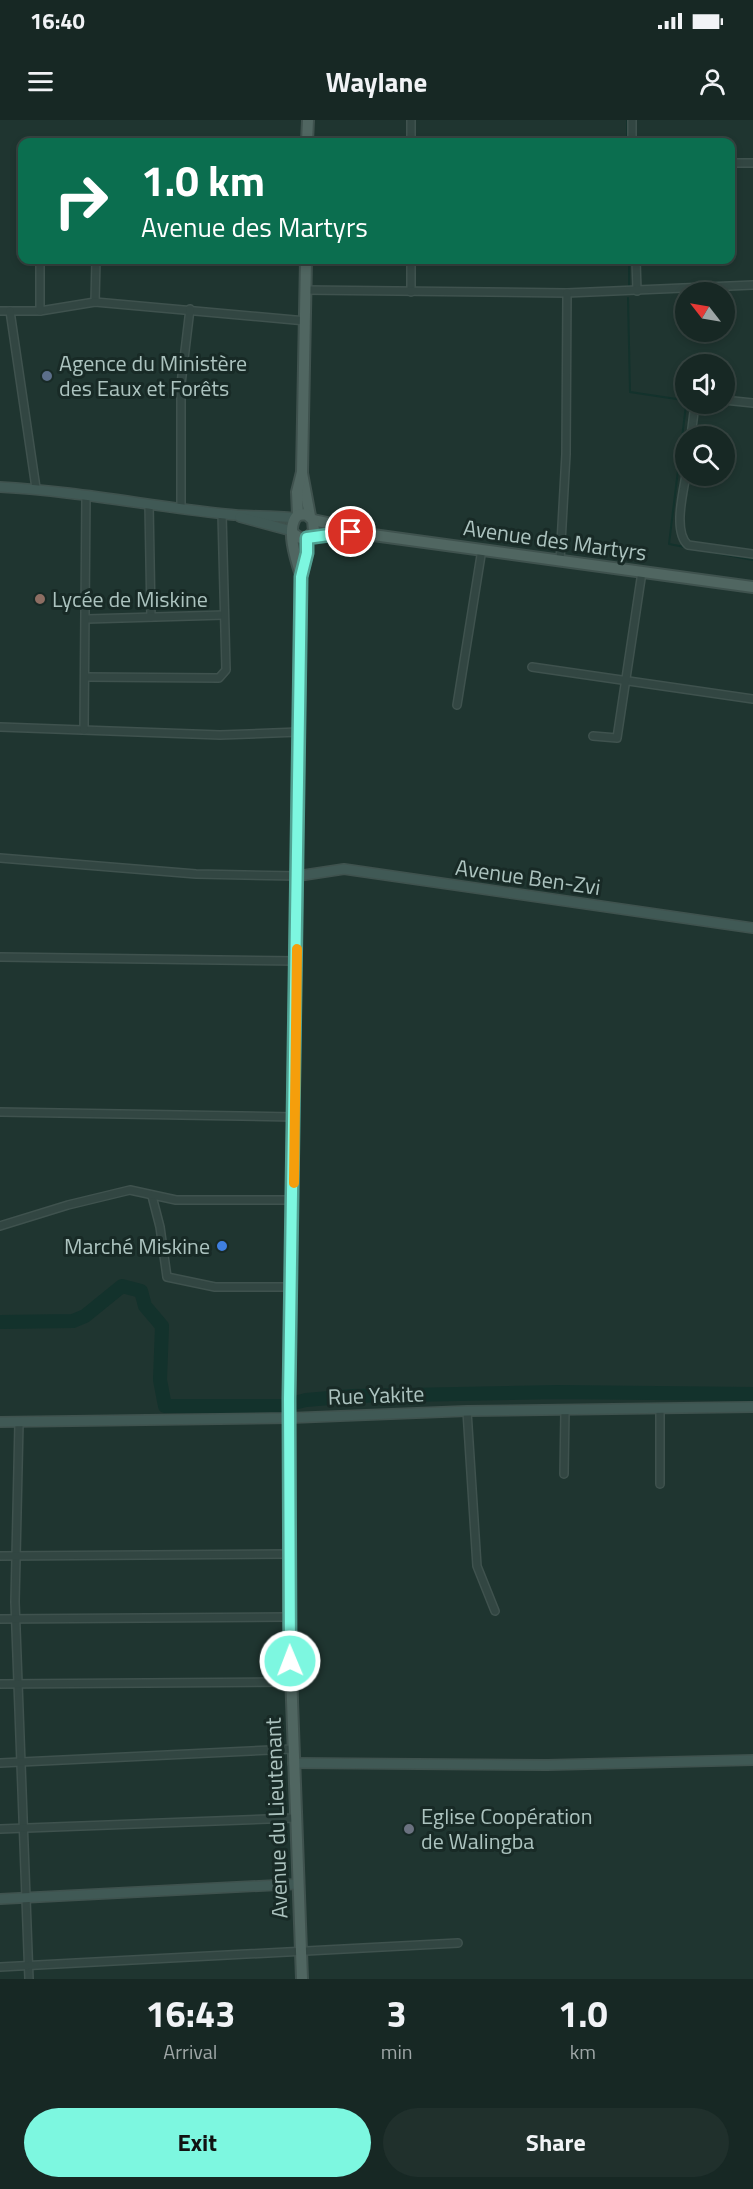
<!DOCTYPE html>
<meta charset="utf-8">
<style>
:root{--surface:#172824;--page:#20302c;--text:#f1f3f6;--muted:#9ea6a6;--line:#364441;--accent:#7df7e0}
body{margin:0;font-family:"Titillium Web",sans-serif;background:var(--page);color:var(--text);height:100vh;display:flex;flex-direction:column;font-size:22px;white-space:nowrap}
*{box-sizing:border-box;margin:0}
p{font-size:20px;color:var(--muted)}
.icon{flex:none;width:33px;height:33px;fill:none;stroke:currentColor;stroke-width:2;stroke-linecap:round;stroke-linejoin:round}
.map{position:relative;height:1859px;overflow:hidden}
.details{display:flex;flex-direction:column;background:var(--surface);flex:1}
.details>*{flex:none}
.hud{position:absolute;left:18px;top:18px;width:717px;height:126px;border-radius:12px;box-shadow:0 3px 9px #0003,0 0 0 2px var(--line);background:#0b6e4f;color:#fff;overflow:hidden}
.needle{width:39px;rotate:301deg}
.controls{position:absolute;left:675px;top:162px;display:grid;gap:12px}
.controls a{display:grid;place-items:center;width:60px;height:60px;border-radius:50%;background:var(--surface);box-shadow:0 3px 9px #0003,0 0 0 2px var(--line);font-size:30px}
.pin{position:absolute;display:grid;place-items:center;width:51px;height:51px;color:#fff;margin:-26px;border:3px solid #fff;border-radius:50%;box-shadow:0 2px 6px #0007}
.me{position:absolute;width:66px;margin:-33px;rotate:359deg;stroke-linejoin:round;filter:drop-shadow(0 0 4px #0008)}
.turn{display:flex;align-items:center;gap:21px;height:126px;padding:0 24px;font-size:27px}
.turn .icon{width:78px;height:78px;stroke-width:2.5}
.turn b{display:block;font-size:42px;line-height:51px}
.eta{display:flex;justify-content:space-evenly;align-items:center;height:102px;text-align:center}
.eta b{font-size:36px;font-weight:700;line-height:42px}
.cta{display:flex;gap:12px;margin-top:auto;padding:12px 24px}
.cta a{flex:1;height:69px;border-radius:36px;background:var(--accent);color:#111;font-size:24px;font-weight:700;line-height:69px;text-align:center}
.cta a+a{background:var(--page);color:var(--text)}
.status{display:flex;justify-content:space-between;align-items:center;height:42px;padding:0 30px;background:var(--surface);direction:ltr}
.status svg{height:16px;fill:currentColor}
header{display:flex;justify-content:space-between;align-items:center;height:78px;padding:0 24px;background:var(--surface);font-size:27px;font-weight:700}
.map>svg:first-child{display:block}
</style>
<div class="status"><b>16:40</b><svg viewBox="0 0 49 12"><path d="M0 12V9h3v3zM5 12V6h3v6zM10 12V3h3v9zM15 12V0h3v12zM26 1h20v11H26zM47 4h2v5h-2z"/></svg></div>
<header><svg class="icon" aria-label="menu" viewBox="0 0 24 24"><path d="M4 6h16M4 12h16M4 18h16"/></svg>Waylane<svg class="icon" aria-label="person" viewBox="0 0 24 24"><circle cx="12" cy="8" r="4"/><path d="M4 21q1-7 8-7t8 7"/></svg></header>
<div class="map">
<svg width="753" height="1859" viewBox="0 0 753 1859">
<rect width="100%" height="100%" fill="#1f3530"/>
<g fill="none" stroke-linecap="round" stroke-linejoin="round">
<g stroke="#13322c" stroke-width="2">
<path d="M627 0V22"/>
<path d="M629 140V166"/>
<path d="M628 178 630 272 683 280 686 285 669 424 753 440"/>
</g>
<path stroke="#13322c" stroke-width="14" d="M0 1202 73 1201 85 1196 122 1166 141 1171 145 1186 162 1206 160 1260 165 1286H282L306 1280 353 1276 557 1272 753 1274"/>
<defs>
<g id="street">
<path d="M632 0V22"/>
<path d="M411 22V0"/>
<path d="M730 43H753"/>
<path d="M411 140V172"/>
<path d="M636 140 637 171"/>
<path d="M305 170 567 173 753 165"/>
<path d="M95 182 96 140"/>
<path d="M0 191H40L95 182 306 201"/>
<path d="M10 191 36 368"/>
<path d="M40 191V140"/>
<path d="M724 280 753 283"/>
<path d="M691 316 695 284"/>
<path d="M686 355C683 373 673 412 688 425L753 434"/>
<path d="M149 384 151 497"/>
<path d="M181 388V264L190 189"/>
<path d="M560 441 566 334 567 173"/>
<path d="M87 499 224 495"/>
<path d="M532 547 753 579"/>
<path d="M86 557 219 558 226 550 222 394"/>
<path d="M457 585 482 429"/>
<path d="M0 607 220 615 299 612"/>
<path d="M84 610 86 375"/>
<path d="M593 616 617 618 642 452"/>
<path d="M0 738 196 754 298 756"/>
<path d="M0 837 297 841"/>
<path d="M0 992 295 997"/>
<path d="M152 1076 160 1107 167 1157 215 1167H292"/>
<path d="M0 1106 68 1085 130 1070 176 1080H293"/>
<path d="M660 1288V1364"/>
<path d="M467 1291 477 1446 495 1491"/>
<path d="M19 1303 15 1482 29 1859"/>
<path d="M564 1354 565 1291"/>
<path d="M0 1436 290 1434"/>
<path d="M0 1499 289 1497"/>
<path d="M0 1564 291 1562"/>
<path d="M0 1643 293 1629"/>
<path d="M0 1709 296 1698"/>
<path d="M0 1847 458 1823"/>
</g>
<g id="secondary">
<path d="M0 367C76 371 150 386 225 394 248 397 271 395 294 398"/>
<path d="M240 397 292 411"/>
<path d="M298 756 344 749 753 808"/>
<path d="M0 1302 290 1298 467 1291 753 1287"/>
<path d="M293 1643 547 1645 753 1640"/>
<path d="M0 1779 298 1764"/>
</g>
<g id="primary">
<path d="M307 22 308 0"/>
<path d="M302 353 310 396"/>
<path d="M298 395 297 372 302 352 306 140"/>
<path d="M313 400 337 405 351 412 753 467"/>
<path d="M294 414C302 421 309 419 314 411L313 400 306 394 298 395C285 406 296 440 301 455"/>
<path d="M311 415 336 416 351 412"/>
<path d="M302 1859 289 1497V1279L301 457 307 433V418"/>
</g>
</defs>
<use href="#street" stroke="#3f524e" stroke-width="10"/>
<use href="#secondary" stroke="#3f524e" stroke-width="12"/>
<use href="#primary" stroke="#3f524e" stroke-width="14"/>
<use href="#street" stroke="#324642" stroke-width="7"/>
<use href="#secondary" stroke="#405955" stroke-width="9"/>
<use href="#primary" stroke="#506661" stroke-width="10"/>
</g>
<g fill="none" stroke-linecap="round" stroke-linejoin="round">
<defs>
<path id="route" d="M290 1541 289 1279 301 457 307 433V418L351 412"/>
</defs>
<use href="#route" stroke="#51a192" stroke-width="15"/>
<use href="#route" stroke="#7df7e0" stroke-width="10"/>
<path stroke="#f59e0b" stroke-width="10" d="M294 1063 297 829"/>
</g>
<circle fill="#5c6f8a" stroke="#182a26" stroke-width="2" cx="47" cy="256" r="6"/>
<circle fill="#8d6e63" stroke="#182a26" stroke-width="2" cx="40" cy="479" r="6"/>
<circle fill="#3f7fe0" stroke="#182a26" stroke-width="2" cx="222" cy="1126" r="6"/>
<circle fill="#6b7280" stroke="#182a26" stroke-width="2" cx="409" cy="1709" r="6"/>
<g text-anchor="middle" stroke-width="6" stroke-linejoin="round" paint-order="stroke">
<g font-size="22" fill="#acc3bf" stroke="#182a26" text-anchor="start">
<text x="59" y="251">Agence du Ministère<tspan x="59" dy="25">des Eaux et Forêts</tspan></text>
<text x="52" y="487">Lycée de Miskine</text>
<text x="210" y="1134" text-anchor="end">Marché Miskine</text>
<text x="421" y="1704">Eglise Coopération<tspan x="421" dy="25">de Walingba</tspan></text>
</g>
<g font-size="22" fill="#acc3bf" stroke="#182a26">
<text transform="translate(555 420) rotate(8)" y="8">Avenue des Martyrs</text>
<text transform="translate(528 757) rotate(8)" y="8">Avenue Ben-Zvi</text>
<text transform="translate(376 1275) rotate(-2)" y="8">Rue Yakite</text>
<text transform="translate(276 1698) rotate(-92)" y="8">Avenue du Lieutenant</text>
</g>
</g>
</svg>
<div class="controls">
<a><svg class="needle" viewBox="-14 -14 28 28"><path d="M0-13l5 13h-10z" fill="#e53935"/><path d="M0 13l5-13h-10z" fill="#9ea6a6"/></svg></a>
<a><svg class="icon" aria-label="sound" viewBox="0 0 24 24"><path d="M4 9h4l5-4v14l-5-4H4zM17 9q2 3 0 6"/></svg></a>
<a><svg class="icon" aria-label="search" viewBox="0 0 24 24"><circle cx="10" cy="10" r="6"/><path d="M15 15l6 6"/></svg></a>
</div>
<div class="pin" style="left:351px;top:412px;background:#d93025"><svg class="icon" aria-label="arrive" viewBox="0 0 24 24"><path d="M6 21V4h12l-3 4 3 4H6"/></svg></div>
<svg class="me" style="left:290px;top:1541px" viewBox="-20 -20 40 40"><circle r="17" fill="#7df7e0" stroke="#fff" stroke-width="3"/><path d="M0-11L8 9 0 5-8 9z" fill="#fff"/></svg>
<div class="hud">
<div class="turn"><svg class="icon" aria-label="right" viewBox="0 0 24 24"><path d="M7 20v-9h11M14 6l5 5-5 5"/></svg><div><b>1.0 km</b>Avenue des Martyrs</div></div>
</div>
</div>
<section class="details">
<div class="eta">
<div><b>16:43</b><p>Arrival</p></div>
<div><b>3</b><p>min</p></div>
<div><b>1.0</b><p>km</p></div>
</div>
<div class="cta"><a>Exit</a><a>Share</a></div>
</section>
